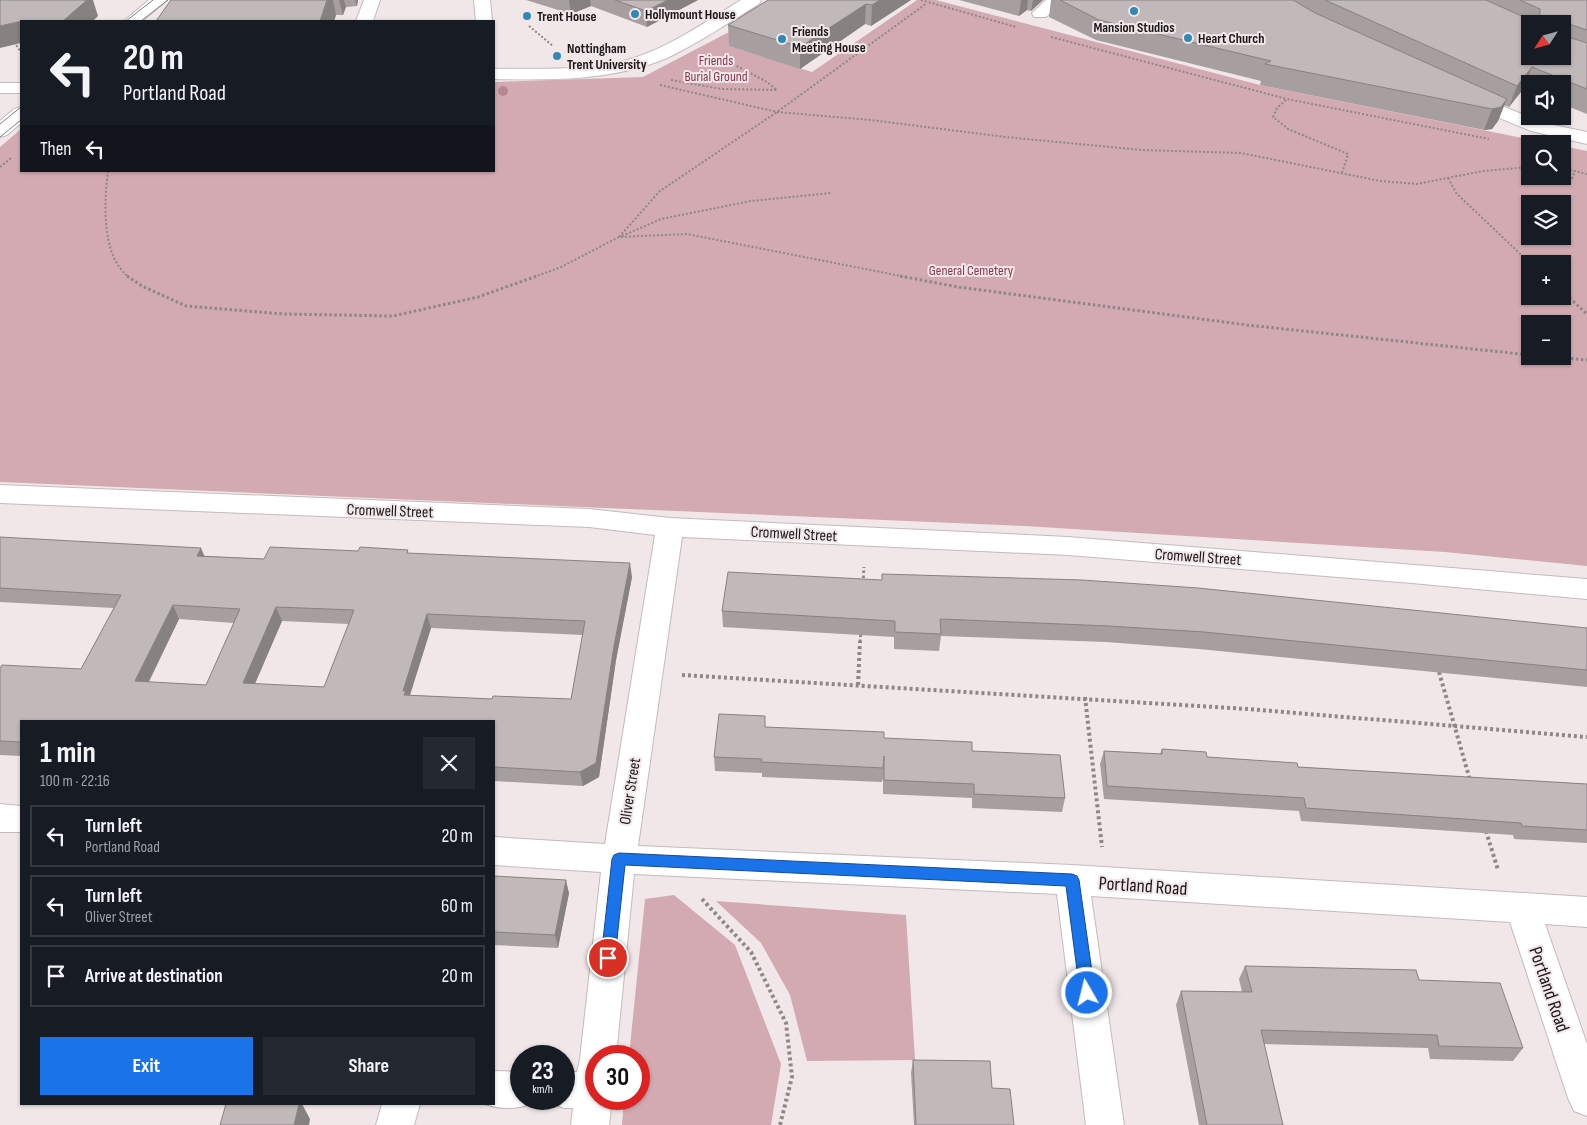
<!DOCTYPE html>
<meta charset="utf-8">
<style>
:root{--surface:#171b24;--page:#242831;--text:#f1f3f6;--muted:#9ea1a6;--line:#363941;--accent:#1a73e8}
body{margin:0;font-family:"Sofia Sans Condensed",sans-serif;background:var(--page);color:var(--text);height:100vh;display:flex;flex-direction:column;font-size:19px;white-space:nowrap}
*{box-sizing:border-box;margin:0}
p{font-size:16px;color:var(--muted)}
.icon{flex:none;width:28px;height:28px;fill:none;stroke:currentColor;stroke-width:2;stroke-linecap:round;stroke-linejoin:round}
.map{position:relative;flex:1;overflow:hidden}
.side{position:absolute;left:20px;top:720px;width:475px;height:385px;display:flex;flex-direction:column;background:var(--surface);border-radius:0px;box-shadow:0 1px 4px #0004}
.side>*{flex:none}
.hud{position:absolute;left:20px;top:20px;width:475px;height:152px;border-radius:0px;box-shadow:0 1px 4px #0004;background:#171b24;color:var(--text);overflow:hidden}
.needle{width:32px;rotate:234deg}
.buttons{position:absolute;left:1521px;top:15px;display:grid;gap:10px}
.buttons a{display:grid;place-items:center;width:50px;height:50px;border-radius:0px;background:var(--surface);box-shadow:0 1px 4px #0004;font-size:25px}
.speed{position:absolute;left:510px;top:1045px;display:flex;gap:10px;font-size:25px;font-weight:700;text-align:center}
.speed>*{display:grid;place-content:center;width:65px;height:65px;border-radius:50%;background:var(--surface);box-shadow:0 1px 4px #0004;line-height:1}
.speed small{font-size:12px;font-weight:400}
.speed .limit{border:8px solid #d22;background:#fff;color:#111}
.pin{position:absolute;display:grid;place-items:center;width:42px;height:42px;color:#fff;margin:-21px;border:2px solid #fff;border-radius:50%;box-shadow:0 1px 5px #0007}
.me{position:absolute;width:55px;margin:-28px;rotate:352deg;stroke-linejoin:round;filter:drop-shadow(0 0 4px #0008)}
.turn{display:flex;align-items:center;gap:18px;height:105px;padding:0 20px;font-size:22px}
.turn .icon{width:65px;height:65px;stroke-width:2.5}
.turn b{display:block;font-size:35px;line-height:42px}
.then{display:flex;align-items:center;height:48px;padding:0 20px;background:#0003;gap:10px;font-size:19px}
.round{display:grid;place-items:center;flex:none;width:52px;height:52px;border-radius:0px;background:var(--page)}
.head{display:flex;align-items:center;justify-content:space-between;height:85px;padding:0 20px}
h1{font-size:30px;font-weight:700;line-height:38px}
.action{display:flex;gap:10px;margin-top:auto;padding:10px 20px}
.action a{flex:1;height:58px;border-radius:0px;background:var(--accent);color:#fff;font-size:20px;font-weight:700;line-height:58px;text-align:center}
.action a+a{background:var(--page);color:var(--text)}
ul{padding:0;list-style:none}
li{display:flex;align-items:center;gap:15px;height:62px;margin:0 10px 8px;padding:0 10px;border:2px solid var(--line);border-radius:0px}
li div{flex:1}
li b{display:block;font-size:19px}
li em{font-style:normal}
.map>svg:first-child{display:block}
</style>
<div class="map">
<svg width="1587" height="1125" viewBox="0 0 1587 1125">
<rect width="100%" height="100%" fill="#f1e7e9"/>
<g fill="#d3aab2" fill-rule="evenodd">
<path d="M917 0H936L1260 85 1552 144H1530V176H1562L1563 146 1587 151V566L1445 552 1024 526 0 482V147L21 129V171H494V82L643 77 727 33 742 37 729 46 812 72ZM1530 204H1562V236H1530ZM1530 264H1562V296H1530ZM1530 324H1562V356H1530Z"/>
<path d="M674 895 735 945 781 1064 771 1125H622L624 1099H639V1056H629L645 899Z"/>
<path d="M716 901 906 915 915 1060 807 1061 790 995 761 943Z"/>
</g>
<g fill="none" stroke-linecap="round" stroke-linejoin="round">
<defs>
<g id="minor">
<path d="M149 0H167L142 21H124Z"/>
<path d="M364 0H380L373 21H356Z"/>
<path d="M474 0H490L492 21H476Z"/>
<path d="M741 0H761L759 4C729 22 699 43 667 58 612 81 552 80 494 79V69C540 68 590 72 634 58 673 45 707 21 741 0Z"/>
<path d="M1046 0H1064L1046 17H1034L1032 13Z"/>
<rect x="0" y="83" width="21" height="10"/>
<path d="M1468 92 1544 123 1587 132V144L1531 131 1461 102 1459 98 1461 94Z"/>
<path d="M21 107V123L7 135 0 137V121L14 109Z"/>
<path d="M0 485 589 509 670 518 1068 537 1587 579V599L1412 583 1068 555 682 537 638 846 1072 865 1587 897V927L1545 924 1587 1044V1116L1574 1111 1568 1098 1510 922 1091 896 1124 1125H1086L1057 894 634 874 616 1056H596V1099H612L609 1125H571L573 1108H564L551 1103 549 1099H564V1072H577L580 1059 601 872 494 865V837L605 844 655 535 589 527 0 503Z"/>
<path d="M0 804 21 806V832H0Z"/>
<path d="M494 1071 521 1072V1099H536L534 1103C518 1109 501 1110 485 1104H494Z"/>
<path d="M382 1104H420L414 1125H376Z"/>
</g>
</defs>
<use href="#minor" stroke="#c4babb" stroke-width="2"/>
<g stroke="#8e8788" stroke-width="2" stroke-dasharray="2 2" stroke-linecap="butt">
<path d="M921 0 1016 27"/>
<path d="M529 26 553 46"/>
<path d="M1051 37 1287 99"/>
<path d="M14 42 21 52"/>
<path d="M671 80 722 89 777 90 767 82 718 56"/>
<path d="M660 85 777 112 871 120 1005 137 1142 150 1241 153 1380 181 1417 184 1483 171 1530 167"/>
<path d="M0 167 11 158"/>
<path d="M1562 168 1587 174"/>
<path d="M108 171C104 201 101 257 129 277"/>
<path d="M1342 173 1348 154 1288 129 1273 117 1277 108 1287 99 1489 139"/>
<path d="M1448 178 1457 194 1531 264"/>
<path d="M1572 179 1575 171"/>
<path d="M622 236 661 219 751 201 831 193"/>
<path d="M619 237 660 191 777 112 927 3"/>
<path d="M534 277 561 267 619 237 687 234 906 277"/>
</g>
<g stroke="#8e8788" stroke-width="3" stroke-dasharray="2.5 2.5" stroke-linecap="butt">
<path d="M127 276 142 286 186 306 284 314 393 316 478 297 537 276"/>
<path d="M900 276 958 287 1247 325 1530 355"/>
<path d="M1562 291 1587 314"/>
<path d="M1546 356 1587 360"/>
<path d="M863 583 864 567"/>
<path d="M860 642 861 632"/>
</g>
<g stroke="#8e8788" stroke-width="4" stroke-dasharray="3 3" stroke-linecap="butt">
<path d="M1439 672 1470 780"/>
<path d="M682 675 1248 709 1587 737"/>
<path d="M858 685 860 641"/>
<path d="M1085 697 1102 847"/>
<path d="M1486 831 1498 870"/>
<path d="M702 899 751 952 786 1023 792 1077 780 1125"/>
</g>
<use href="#minor" fill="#fff" fill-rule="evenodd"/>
<g stroke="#847d7e" stroke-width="1">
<path d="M126 21 153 0"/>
<path d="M141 21 168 0"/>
<path d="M0 124 21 107"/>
<path d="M0 137 21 120"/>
</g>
</g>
<circle fill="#b68793" cx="503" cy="91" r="5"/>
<g fill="#a69e9f" fill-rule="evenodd">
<path d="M171 0H358L357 6 346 7 343 15H336L334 21H156Z"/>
<path d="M526 0H698L647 27 591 6 571 14Z"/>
<path d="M768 0H911L871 26 865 24 800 69 729 46 728 25Z"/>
<path d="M959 0H1043L1031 11 1027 10 1019 16Z"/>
<path d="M1051 0H1587V114L1562 104V84H1530V90L1524 88 1509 107 1504 105 1498 121 1492 129 1484 130 1260 85 1261 81 1096 40 1049 17Z"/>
<path d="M0 537 205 556 264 559 409 554 632 577 616 660 599 777 583 786 494 781V721H21V756L0 755V668L81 669 114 608 0 602ZM179 619 234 623 206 685 149 682ZM282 621 349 624 324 687 255 684ZM431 628 583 635 571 699H492L410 695Z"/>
<path d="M722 611 1587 628V687L1199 649 1106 642 941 636 939 651 894 649V637L723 627Z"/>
<path d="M765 727 884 738 972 751 1065 798 1062 812 972 808V798L883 794V778L882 782 762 777V773L715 771 714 757Z"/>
<path d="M1162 749 1207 757 1298 767 1587 784V843L1514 839 1513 835 1301 821 1299 811 1104 799 1100 764 1104 751 1160 754Z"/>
<path d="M494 876 569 893 558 948 494 945Z"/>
<path d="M1245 966 1419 980 1523 1048 1513 1061 1430 1059 1428 1048 1264 1044 1283 1125H1199L1176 1005 1181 991 1242 992 1239 979Z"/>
<path d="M913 1060 1014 1125H914L911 1073Z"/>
</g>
<g fill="#878182">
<path d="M87 0H93L98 16 93 21H62Z"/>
<path d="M327 0H333L336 15 334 21H320Z"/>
<path d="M339 0H344L346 7 343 15Z"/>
<path d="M355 0H358L357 6Z"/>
<path d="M569 0H590L591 6 571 14Z"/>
<path d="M668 0H698L647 27 646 11Z"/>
<path d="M880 0H911L871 26 872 5Z"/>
<path d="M1021 0H1028L1027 10 1019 16Z"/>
<path d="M1033 0H1043L1031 11Z"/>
<path d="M866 4 865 24 800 69V47Z"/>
<path d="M21 21V43L0 48V26Z"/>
<path d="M1532 67 1524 88 1509 107 1517 86Z"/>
<path d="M1507 99 1498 121 1492 129 1484 130 1492 109Z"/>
<path d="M201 548 207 562 197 556Z"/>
<path d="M630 563 632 577 616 660 599 777 583 786 580 772Z"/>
<path d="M173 605 179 619 142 695 135 681Z"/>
<path d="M276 607 282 621 249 697 243 683Z"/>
<path d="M427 614 431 628 408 701 410 705 403 691Z"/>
<path d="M566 880 569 893 558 948 555 935Z"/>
<path d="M299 1104H302L310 1119 309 1125H294Z"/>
</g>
<g fill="#c1b8b9" stroke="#878182" fill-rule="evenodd">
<path d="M0 0H87L63 21H22L0 26Z"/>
<path d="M171 0H327L320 21H156Z"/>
<path d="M615 0H668L646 11Z"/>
<path d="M768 0H880L872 5 866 4 800 47 728 25Z"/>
<path d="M1060 0H1293L1315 13 1507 99 1501 107 1492 109 1265 64 1271 61 1099 20Z"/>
<path d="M1325 0H1486L1537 23 1540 21V9L1520 0H1587V30L1569 24 1568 37 1587 43V89L1532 67 1517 86ZM1530 24H1562V56H1530Z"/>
<path d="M0 537 201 548 197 556 264 559 270 547 358 551 360 547 408 550 407 553 630 563 614 646 596 763 580 772 494 767V721H21V742L0 741V668L2 665 81 669 121 595 0 588ZM173 605 240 609 206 685 135 681ZM276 607 354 610 324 687 243 683ZM427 614 585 621 571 699 493 696 492 699 404 695 406 691H403Z"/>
<path d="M728 572 882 580V574L1082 580 1198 588 1587 628V670L1204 632 1109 626 940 619 941 634 895 632V621L722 611Z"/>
<path d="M719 714 765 716V727L884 732V738L972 742V751L1060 755 1065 798 974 794V784L884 780V756L883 768 761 762 762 759 714 757Z"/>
<path d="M1162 749 1206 752 1207 757 1297 763 1298 767 1587 784V830L1522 826 1521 823 1306 808 1304 798 1107 786 1104 751 1162 754Z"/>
<path d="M494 876 566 880 555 935 494 932Z"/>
<path d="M1245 966 1416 970 1419 980 1500 983 1523 1048 1439 1046 1437 1035 1261 1030 1283 1125H1207L1181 991 1252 992Z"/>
<path d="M913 1060 990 1061 992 1088 1010 1089 1014 1125H916Z"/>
<path d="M226 1104H299L294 1125H220Z"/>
</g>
<path fill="#1a73e8" stroke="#114b97" d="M619 853 1072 874 1077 876 1079 880 1095 993 1093 998 1087 1000 1082 998 1080 993 1066 886 625 865 615 958 613 962 608 964 603 962 601 958 612 859 614 855Z"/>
<g fill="#3188b7" stroke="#f1e7e9" stroke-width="2">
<circle cx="1134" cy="11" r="5"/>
<circle cx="635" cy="14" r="5"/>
<circle cx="527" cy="16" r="5"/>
<circle cx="1188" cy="38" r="5"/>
<circle cx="782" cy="39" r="5"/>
<circle cx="557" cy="56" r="5"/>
</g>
<g text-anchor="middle" stroke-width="4" stroke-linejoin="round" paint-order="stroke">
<g font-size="14" font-weight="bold" fill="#1b1718" stroke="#f1e7e9" text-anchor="start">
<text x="645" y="19">Hollymount House</text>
<text x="537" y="21">Trent House</text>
<text x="1134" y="32" text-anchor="middle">Mansion Studios</text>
<text x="792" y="36">Friends<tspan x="792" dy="16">Meeting House</tspan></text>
<text x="1198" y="43">Heart Church</text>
<text x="567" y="53">Nottingham<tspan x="567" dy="16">Trent University</tspan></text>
</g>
<g font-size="14" fill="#86384c" stroke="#f1e7e9">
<text x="716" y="65">Friends<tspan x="716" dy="16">Burial Ground</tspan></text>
<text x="971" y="275">General Cemetery</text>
</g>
<g font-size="16" fill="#1b1718" stroke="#f1e7e9">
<text transform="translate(390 510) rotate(2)" y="6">Cromwell Street</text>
<text transform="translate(794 533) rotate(3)" y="6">Cromwell Street</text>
<text transform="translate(1198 556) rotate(4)" y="6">Cromwell Street</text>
<text transform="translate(629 791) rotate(-81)" y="6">Oliver Street</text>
</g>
<g font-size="19" fill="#1b1718" stroke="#f1e7e9">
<text transform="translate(1143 885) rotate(4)" y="7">Portland Road</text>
<text transform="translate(1550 989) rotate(71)" y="7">Portland Road</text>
</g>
</g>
</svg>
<div class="buttons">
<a><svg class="needle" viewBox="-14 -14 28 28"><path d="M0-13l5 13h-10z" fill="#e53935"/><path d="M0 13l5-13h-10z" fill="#9ea1a6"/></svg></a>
<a><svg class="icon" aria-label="sound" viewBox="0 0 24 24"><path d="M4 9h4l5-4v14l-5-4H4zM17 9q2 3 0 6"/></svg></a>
<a><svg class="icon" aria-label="search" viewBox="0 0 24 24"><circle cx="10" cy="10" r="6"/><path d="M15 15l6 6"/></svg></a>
<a><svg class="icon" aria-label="layers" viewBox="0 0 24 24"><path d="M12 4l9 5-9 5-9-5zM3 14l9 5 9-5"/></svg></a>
<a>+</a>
<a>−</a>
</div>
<div class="speed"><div>23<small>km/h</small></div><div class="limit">30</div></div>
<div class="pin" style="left:608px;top:958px;background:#d93025"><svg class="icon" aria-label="arrive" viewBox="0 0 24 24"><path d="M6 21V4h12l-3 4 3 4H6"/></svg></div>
<svg class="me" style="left:1087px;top:993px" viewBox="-20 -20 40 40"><circle r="17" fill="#1a73e8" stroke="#fff" stroke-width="3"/><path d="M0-11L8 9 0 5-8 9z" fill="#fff"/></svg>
<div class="hud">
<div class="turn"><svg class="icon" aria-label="left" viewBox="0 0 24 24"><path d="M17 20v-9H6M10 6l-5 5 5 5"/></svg><div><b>20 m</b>Portland Road</div></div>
<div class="then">Then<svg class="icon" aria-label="left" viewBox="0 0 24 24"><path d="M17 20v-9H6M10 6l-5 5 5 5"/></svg></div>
</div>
<section class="side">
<div class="head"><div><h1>1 min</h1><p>100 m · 22:16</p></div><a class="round"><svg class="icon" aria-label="close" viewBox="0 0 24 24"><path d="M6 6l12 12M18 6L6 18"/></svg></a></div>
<ul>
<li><svg class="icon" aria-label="left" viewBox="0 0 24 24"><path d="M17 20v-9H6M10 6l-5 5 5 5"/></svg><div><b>Turn left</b><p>Portland Road</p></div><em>20 m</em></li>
<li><svg class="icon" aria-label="left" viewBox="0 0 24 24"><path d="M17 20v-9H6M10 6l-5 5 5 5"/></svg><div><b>Turn left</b><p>Oliver Street</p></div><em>60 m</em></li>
<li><svg class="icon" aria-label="arrive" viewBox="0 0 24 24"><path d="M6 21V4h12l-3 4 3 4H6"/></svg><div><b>Arrive at destination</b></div><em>20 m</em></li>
</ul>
<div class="action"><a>Exit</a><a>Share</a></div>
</section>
</div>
